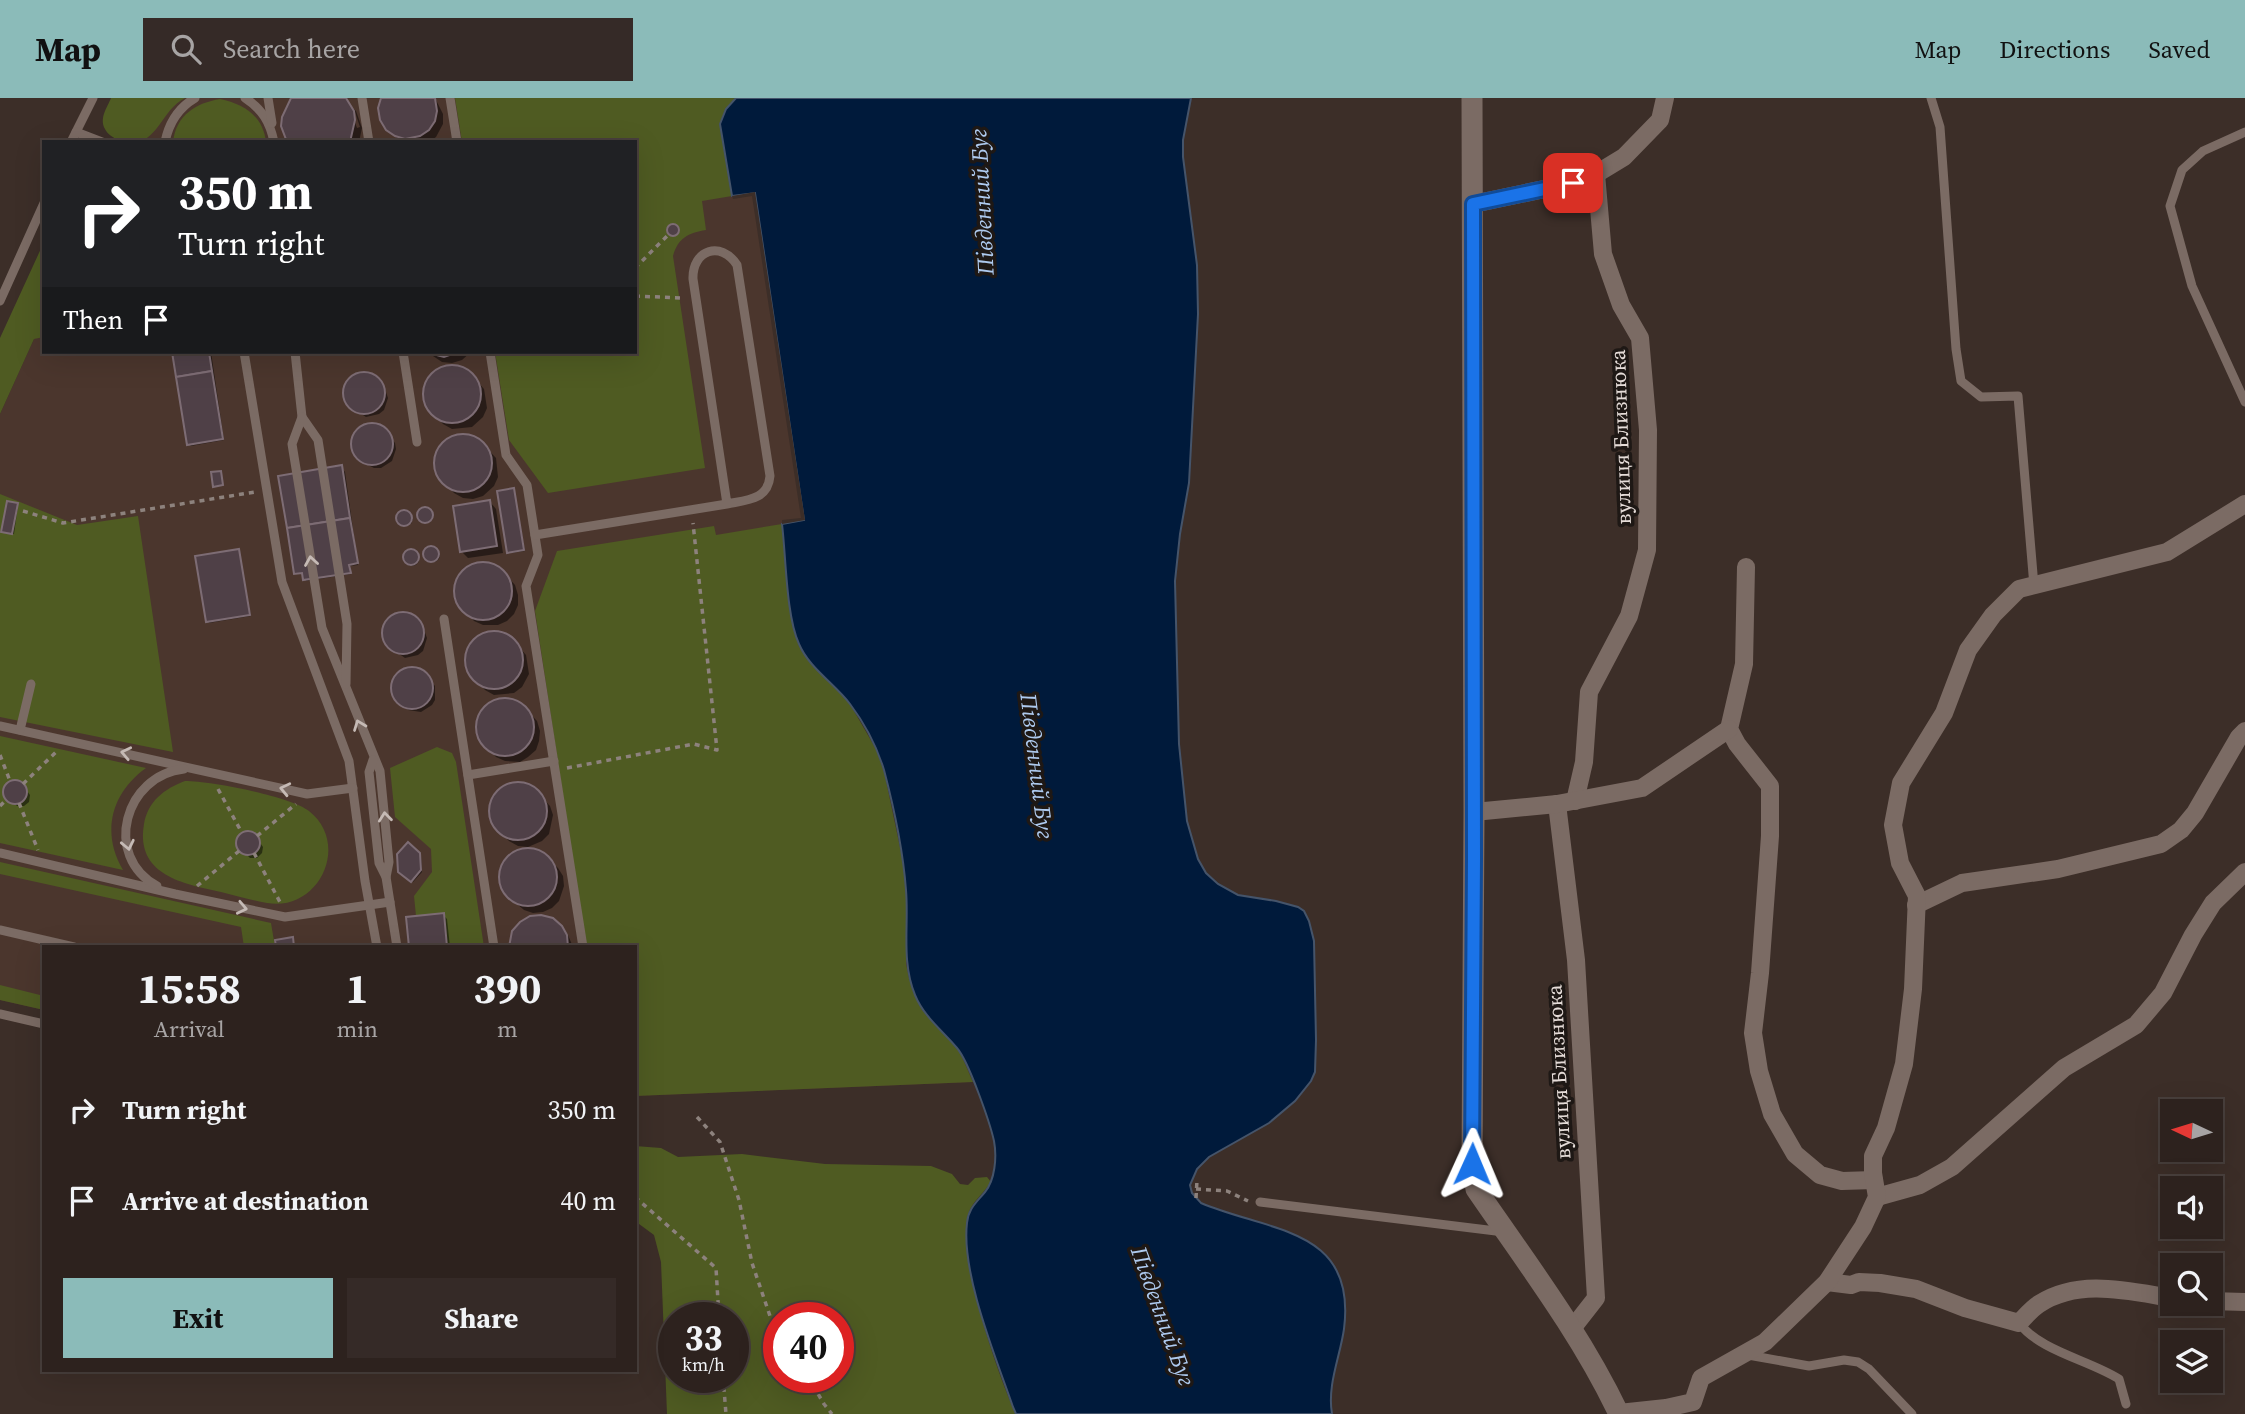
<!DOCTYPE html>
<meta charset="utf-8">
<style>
:root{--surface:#2d221e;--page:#352a27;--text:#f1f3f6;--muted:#a7a4a4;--line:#483f3c;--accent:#8bbbb9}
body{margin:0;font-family:"Source Serif 4",serif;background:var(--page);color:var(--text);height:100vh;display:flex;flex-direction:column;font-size:26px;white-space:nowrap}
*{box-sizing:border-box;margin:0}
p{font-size:23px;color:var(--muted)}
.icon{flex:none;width:38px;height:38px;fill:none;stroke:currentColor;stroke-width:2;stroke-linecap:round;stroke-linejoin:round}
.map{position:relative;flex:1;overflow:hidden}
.sheet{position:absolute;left:42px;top:847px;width:595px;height:427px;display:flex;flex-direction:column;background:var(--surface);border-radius:0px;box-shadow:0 7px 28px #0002,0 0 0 2px var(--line)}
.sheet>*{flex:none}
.guide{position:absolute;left:42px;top:42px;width:595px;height:214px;border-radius:0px;box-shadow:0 7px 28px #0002,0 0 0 2px var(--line);background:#202124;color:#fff;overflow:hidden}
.needle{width:46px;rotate:274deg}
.tools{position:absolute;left:2160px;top:1001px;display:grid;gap:14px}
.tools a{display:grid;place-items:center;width:63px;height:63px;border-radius:0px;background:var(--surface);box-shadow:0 7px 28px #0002,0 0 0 2px var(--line);font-size:35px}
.speed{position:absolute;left:658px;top:1204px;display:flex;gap:14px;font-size:35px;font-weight:700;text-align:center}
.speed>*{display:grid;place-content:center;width:91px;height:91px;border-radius:50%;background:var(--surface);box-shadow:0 7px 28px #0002,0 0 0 2px var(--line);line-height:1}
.speed small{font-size:18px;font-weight:400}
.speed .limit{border:10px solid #d22;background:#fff;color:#111}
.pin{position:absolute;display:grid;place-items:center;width:60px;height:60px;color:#fff;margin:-30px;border-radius:14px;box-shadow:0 4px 10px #0006}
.me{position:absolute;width:77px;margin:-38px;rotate:1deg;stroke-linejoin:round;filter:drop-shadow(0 0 5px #0008)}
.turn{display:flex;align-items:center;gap:24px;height:147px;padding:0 21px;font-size:32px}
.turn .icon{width:91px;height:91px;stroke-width:2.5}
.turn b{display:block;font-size:49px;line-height:60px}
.then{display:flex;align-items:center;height:66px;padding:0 21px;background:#0003;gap:14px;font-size:26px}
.eta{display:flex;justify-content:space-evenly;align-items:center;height:119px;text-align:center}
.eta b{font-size:42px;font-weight:700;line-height:49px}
.cta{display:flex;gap:14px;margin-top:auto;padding:14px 21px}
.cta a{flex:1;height:80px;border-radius:0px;background:var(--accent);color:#111;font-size:28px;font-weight:700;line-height:80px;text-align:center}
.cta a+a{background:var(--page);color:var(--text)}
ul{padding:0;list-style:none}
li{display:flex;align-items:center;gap:21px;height:91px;padding:0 21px}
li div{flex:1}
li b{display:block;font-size:26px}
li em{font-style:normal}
header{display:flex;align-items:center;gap:42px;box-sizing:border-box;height:98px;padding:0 35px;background:var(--accent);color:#111}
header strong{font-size:33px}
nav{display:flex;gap:38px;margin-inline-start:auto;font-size:24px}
.search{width:490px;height:63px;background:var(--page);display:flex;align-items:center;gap:18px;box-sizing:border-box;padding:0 24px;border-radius:0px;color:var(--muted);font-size:26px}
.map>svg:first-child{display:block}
</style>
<header>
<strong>Map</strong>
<div class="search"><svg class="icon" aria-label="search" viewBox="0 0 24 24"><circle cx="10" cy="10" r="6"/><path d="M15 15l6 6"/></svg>Search here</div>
<nav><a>Map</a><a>Directions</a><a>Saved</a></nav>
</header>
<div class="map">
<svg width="2245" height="1316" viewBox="0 0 2245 1316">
<rect width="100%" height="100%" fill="#3c2e28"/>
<path fill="#4b362d" d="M143 0H736L726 11 720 26 732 97 755 94 805 422 793 529 884 673 902 759 907 794 973 984 635 998V849H44V912L0 902V316L44 219V254H635V44H123Z"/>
<g fill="#4f5b22" fill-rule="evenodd">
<path d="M111 0H185C159 13 157 53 122 43 115 41 108 37 105 31 99 20 107 10 111 0Z"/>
<path d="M455 0H736L726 11 720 26 732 98 702 103 706 132C688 135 678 140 673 158L705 370 548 395 509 342 495 254H635V44H462Z"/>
<path d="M220 1C244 6 263 18 266 44H173C176 17 196 5 220 1Z"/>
<path d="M44 144V239L34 241 0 316V240Z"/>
<path d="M0 396 77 427 138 418 173 654 0 619Z"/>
<path d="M782 426 793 529 799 548 850 606 876 651 884 673 902 759 907 794 906 866 909 880 922 912 959 952 973 984 635 998V975H638V949L635 948V849H586L535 513 557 453 714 428 716 437Z"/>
<path d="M0 638 146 670C111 695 101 735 123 772L0 745Z"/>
<path d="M437 649 452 655 456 664 484 849H447L443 816 416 818 414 798 432 774 431 751 395 719 390 670Z"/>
<path d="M185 683C210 683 290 698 309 713 351 746 319 814 267 805 252 802 236 798 221 794 183 786 135 777 144 726 148 703 164 691 185 683Z"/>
<path d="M0 764 271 825 275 849H244L241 829 0 776Z"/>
<path d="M0 887 44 898V912L0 902Z"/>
<path d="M635 1048 661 1050 678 1059 742 1056 825 1066 931 1068 952 1076 960 1086 968 1087 975 1080 987 1079 991 1084C985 1094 973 1103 969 1114 955 1152 998 1279 1016 1316H667L661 1164 654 1137 635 1123ZM674 1220H733V1279H674ZM779 1220H838V1279H779Z"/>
</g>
<path fill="#001a3b" stroke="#45546a" stroke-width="2" d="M736 0H1191L1183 42V59L1197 167 1198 216 1189 385 1180 436 1175 483 1179 646 1187 723 1198 761 1206 775 1218 786 1238 797 1276 803 1298 809 1304 813 1309 823 1314 843 1316 942 1315 974 1311 983 1295 1003 1269 1025 1209 1059 1197 1071 1190 1087 1192 1095 1201 1105C1269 1134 1357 1129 1344 1231 1340 1259 1327 1287 1332 1316H1016L1013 1309C996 1260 961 1176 967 1125 968 1111 976 1105 985 1094 995 1082 997 1059 994 1043 990 1025 969 964 957 950 942 932 924 919 915 897 901 863 909 828 906 792 903 752 894 710 884 672 877 649 865 626 850 606 835 586 809 570 799 546 786 518 786 458 782 426L804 422 755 95 732 98 720 26 726 11Z"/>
<path fill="#3c2e28" d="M755 94 805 422 782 426V422L801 420 752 98 733 101 732 98Z"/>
<g fill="#0007">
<path d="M293 0H343L348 5 357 30 360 29 354 11 356 13 362 30 359 44H290Z"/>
<path d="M383 0H435L443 16V26L436 39 429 44H403L399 42 384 26Z"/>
<path d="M215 41 225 43 226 44H210Z"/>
<circle cx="674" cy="133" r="5"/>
<path d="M173 254H211L224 342 191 348 189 346Z"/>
<path d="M427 254H471L462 262 452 265 442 264Z"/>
<path d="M449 268 460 269 470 275 484 291 487 310 483 319 472 329 452 331 443 326 429 311 425 300V289L430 279 439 272Z"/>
<path d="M363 275 375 279 384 288 388 300 384 312 379 316 366 319 349 308 344 295 348 284 352 279Z"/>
<path d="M371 327 383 330 395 345 396 351 392 363 381 370H374L362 364 358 359 353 346 356 335 366 328Z"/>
<path d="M460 338H471L481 344 496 360 498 379 494 388 483 398 473 401 463 400 454 395 440 380 436 369V358L441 348 450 341Z"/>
<path d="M341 369 345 374 358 467 350 468 351 476 306 483 304 476 296 475Z"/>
<path d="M514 392 525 453 511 455 509 454Z"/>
<path d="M490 404 496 411 503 455 468 460 462 454Z"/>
<path d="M17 407 18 408 14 436 5 435 3 433Z"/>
<circle cx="426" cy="418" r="7"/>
<path d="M402 414H406L413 421 411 426 402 425 398 420Z"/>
<circle cx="433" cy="457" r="7"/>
<path d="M239 452 251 518 209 525 208 523Z"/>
<circle cx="412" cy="461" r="7"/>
<path d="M480 465 491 466 501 471 515 487 518 497V507L514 516 507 523 498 527H483L474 523 460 507 456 497V486L461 476 470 468Z"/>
<path d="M402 516 414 519 423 529 427 540 423 553 418 557 405 560 388 548 383 535 384 530 391 520Z"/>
<path d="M491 534 502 535 512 541 526 557 529 576 522 589 514 595 494 597 485 592 471 577 467 566 468 555 472 545 481 538Z"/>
<path d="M417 571 427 578 435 588V602L432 607 421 614 408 612 394 597 393 584 400 574 405 572Z"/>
<path d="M501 601 513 602 522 607 537 623 540 633 539 643 536 652 528 659 520 664 505 663 496 659 481 643 477 633 478 622 483 612 491 605Z"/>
<path d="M12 684 22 686 30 697 29 704 24 708H17L5 696 7 687Z"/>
<path d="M515 685 526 686 535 692 550 708 553 717 549 736 542 743 528 749 518 748 509 743 494 728 490 717 491 706 496 696 504 689Z"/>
<path d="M245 735 255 738 263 749 262 755 257 760H250L238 748 240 739Z"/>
<path d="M409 747 421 758 422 774 413 784 400 773Z"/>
<path d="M531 752 541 755 558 770 563 778 564 788 559 803 552 810 543 814 533 815 524 812 508 798 502 789 501 778 503 767 510 758 520 753Z"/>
<path d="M443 817 447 821 450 849H411Z"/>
<path d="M561 829 568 837 573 849H512Z"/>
</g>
<g fill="#4f4047" stroke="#7d6c74" stroke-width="2">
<path d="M291 0H346L354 13 355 22 350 44H287L281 28 282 19Z"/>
<path d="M381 0H435L437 13 435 23 429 32 420 38 405 41 395 38 386 32 380 22 378 10Z"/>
<circle cx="673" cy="132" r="6"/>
<path d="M172 254H209L212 273 176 279Z"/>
<path d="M425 254H458L444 259Z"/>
<circle cx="452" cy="296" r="29"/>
<path d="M212 273 223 341 187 347 176 279Z"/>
<circle cx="364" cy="295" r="21"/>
<circle cx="372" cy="346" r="21"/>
<circle cx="463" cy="365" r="29"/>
<path d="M342 367 350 420 287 430 278 378Z"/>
<path d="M221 373 223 387 213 389 211 374Z"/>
<path d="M514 390 524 452 507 455 497 393Z"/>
<path d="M490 402 497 448 460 454 453 408Z"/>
<path d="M7 403 18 405 12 436 1 434Z"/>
<circle cx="425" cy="417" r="8"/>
<circle cx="404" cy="420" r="8"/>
<path d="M350 420 358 465 349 467 351 475 303 482 302 475 294 476 287 430Z"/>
<circle cx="431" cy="456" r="8"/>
<path d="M239 451 250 517 206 524 195 458Z"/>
<circle cx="411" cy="459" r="8"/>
<circle cx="483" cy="493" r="29"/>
<circle cx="403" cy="535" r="21"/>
<circle cx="494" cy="562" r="29"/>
<circle cx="412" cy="590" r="21"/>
<circle cx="505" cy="629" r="29"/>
<circle cx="15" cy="694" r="12"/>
<circle cx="518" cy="713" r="29"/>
<circle cx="248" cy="745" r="12"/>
<path d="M408 744 420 755 421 772 411 784 398 774 397 756Z"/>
<circle cx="528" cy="779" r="29"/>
<path d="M444 815 447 849H409L406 819Z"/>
<path d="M541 817 553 820 562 828 567 837 568 849H509L512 833 520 824 530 818Z"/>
<path d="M293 839 294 849H276L275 842Z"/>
</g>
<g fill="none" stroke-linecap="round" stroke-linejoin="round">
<g stroke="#8d827d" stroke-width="3.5" stroke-dasharray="5 5" stroke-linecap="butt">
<path d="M635 170 668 137"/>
<path d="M635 198 682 200"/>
<path d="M23 413 63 425 255 394"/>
<path d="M0 657 10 683"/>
<path d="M567 670 694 646 717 652 693 425"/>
<path d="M23 686 57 653"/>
<path d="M218 691 242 735"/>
<path d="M19 705 38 752"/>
<path d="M0 708 6 702"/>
<path d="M257 738 296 706"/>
<path d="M254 755 281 806"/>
<path d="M197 788 239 753"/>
<path d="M697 1019 720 1044 739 1102 752 1165 770 1218 779 1229"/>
<path d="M1196 1091 1227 1093 1248 1103"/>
<path d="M635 1099 716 1170 719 1220"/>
<path d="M1196 1100 1197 1082"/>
<path d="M723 1279 726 1316"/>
<path d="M808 1279 824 1306 832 1316"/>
</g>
<g stroke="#7b6b64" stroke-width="9">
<path d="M245 0C262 11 270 24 274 44"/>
<path d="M268 0 272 25"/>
<path d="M362 0 369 44"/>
<path d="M450 0 457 44"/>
<path d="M1931 0 1940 29 1956 251 1961 283 1981 299 2018 298 2034 488"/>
<path d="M76 34 102 44"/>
<path d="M2245 34 2203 53 2182 72 2170 108 2192 188 2245 304"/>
<path d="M71 44 93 0"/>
<path d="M165 44C169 24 178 10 195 0"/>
<path d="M0 203 44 105"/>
<path d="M244 254 282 484 349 663 365 783 377 849"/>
<path d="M295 254 302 319 292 346 322 530 380 673 389 764 386 779"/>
<path d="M403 254 417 344"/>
<path d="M490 254 506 357 527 387 538 457 526 488 583 849"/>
<path d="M302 319 318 342 347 526 346 586"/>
<path d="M535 437 727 406C747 402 768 402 770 378L737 167C721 142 692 152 693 181L727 406"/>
<path d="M444 521 494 849"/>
<path d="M0 628 307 696 353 690"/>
<path d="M20 632 31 586"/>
<path d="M373 662 369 674 379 765 386 779 397 849"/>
<path d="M468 677 554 663"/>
<path d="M0 755 175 796 285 819 390 804"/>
<path d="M157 788C102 758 125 677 184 671"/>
<path d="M0 832 74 849"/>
<path d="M0 916 44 926"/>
<path d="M1260 1104 1504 1134"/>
<path d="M2019 1225C2040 1253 2089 1262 2119 1281L2126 1306"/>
<path d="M1748 1257 1809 1268 1844 1262 1858 1264 1869 1271 1912 1316"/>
</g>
<g stroke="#7b6b64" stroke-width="18">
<path d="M1473 106 1573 85 1596 76 1624 59 1660 22 1665 0"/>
<path d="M1746 469 1744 566 1729 631 1737 646 1770 688V738L1760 875 1753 935 1759 973 1772 1016 1795 1056 1820 1077 1842 1083 1874 1082"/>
<path d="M1575 703 1584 664 1589 594 1629 518 1647 452 1648 332 1640 240 1621 207 1603 156 1596 76"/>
<path d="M1557 706 1576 862 1596 1200 1571 1232"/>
<path d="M1474 714 1557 706 1642 690 1729 631"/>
<path d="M1916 807 1962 785 2058 771 2161 746 2181 732 2195 715 2239 639 2245 633"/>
<path d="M1877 1099 1920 1087 1952 1069 2064 970 2136 927 2163 895 2193 837 2213 805 2245 774"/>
<path d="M1827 1184 1851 1187 1859 1184 1880 1185 1916 1191 1965 1210 2019 1225C2025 1219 2031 1211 2039 1206 2079 1180 2128 1193 2172 1200"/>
<path d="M2210 1203 2245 1204"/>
<path d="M1619 1315 1666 1310 1693 1304 1701 1280 1765 1244 1827 1184 1863 1129 1877 1099 1873 1075V1058L1886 1030 1904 966 1913 891 1917 798 1900 765 1893 727 1901 685 1944 615 1968 552 1993 517 2019 491 2167 454 2245 406"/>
</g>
<path stroke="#7b6b64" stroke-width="21" d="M1472 0 1474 714 1472 1066 1476 1091C1526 1164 1581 1236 1619 1316"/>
</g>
<defs><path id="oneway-chevron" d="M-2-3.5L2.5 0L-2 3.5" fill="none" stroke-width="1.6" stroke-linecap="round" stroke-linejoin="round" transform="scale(1.75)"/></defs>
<g stroke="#c5bab5">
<use href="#oneway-chevron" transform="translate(311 463) rotate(-99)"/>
<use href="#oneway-chevron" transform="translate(359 627) rotate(-111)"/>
<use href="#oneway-chevron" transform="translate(126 655) rotate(-168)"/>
<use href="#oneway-chevron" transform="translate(285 691) rotate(-167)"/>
<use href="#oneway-chevron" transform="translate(385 719) rotate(-96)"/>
<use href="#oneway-chevron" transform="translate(128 747) rotate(78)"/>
<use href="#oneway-chevron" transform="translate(242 810) rotate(12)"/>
</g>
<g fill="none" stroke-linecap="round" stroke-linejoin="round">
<defs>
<path id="route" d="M1472 1066 1474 760 1473 106 1573 85"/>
</defs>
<use href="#route" stroke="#114b97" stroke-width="18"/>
<use href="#route" stroke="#1a73e8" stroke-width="12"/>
</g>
<g text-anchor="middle" stroke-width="7" stroke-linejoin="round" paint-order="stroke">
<g font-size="21" fill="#e5dcd8" stroke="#1e1815">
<text transform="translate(1621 339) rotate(-92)" y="7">вулиця Близнюка</text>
<text transform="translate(1559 974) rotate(-93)" y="7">вулиця Близнюка</text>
</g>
<g font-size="23" font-style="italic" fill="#aecaef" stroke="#1e1815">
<text transform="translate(982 104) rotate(-93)" y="8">Південний Буг</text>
<text transform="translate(1037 668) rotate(83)" y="8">Південний Буг</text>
<text transform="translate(1163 1218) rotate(70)" y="8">Південний Буг</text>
</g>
</g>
</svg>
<div class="tools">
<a><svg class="needle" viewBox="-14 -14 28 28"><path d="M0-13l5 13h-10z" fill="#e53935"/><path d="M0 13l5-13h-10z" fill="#a7a4a4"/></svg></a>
<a><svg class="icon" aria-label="sound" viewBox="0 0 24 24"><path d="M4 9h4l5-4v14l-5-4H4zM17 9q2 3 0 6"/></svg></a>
<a><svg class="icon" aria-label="search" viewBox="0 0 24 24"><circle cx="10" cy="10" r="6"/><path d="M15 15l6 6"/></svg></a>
<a><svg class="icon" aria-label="layers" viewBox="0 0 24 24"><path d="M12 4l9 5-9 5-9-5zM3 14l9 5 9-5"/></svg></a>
</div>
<div class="speed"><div>33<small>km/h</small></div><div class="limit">40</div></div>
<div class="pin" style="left:1573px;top:85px;background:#d93025"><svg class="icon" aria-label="arrive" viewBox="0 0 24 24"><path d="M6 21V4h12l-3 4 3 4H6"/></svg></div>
<svg class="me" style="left:1472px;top:1066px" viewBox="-20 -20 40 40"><path d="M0-17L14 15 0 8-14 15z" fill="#1a73e8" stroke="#fff" stroke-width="4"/></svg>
<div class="guide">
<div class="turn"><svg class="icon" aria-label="right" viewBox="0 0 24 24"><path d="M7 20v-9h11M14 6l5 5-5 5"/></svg><div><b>350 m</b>Turn right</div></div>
<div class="then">Then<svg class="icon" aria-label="arrive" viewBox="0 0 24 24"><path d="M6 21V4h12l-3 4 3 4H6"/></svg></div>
</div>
<section class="sheet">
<div class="eta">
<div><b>15:58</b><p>Arrival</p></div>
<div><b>1</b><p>min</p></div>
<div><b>390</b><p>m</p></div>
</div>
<ul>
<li><svg class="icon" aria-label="right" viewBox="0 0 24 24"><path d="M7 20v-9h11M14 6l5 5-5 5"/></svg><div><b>Turn right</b></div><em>350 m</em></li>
<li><svg class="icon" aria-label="arrive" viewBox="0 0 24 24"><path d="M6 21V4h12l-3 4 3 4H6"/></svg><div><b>Arrive at destination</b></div><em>40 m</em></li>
</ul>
<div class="cta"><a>Exit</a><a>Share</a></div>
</section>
</div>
